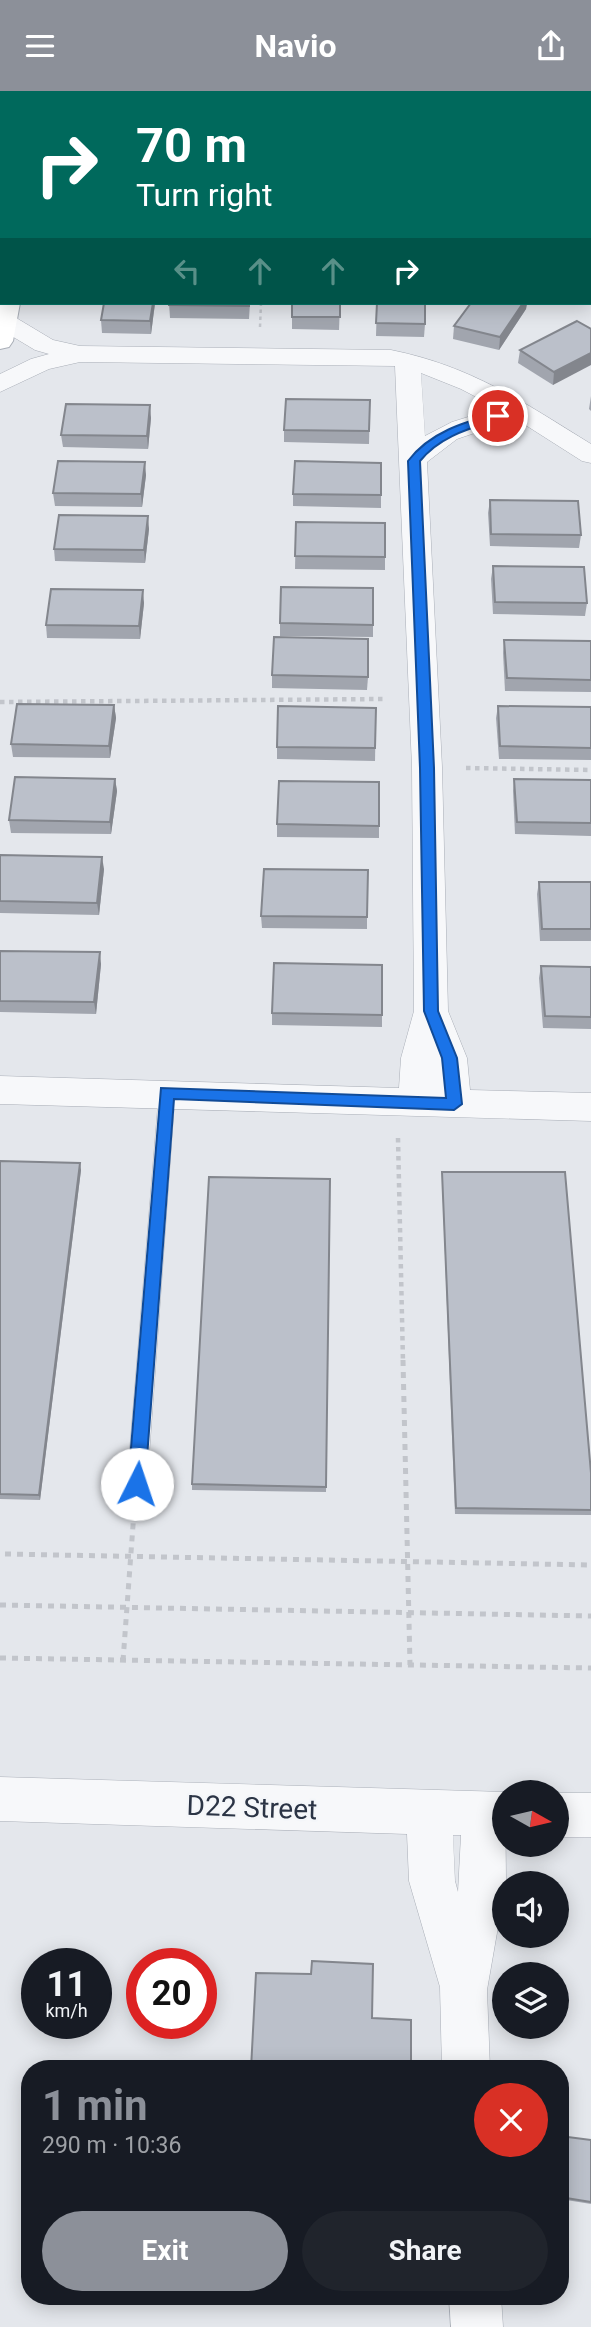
<!DOCTYPE html>
<meta charset="utf-8">
<style>
:root{--surface:#171b24;--page:#20242c;--text:#f1f3f6;--muted:#9ea1a6;--accent:#8c9099}
body{margin:0;font-family:Roboto,sans-serif;background:var(--page);color:var(--text);height:100vh;display:flex;flex-direction:column;font-size:26px;white-space:nowrap}
*{box-sizing:border-box;margin:0}
p{font-size:23px;color:var(--muted)}
.icon{flex:none;width:38px;height:38px;fill:none;stroke:currentColor;stroke-width:2;stroke-linecap:round;stroke-linejoin:round}
.map{position:relative;flex:1;overflow:hidden}
.sheet{position:absolute;left:21px;top:1969px;width:548px;height:245px;display:flex;flex-direction:column;background:var(--surface);border-radius:28px;box-shadow:0 4px 18px #0003}
.sheet>*{flex:none}
.guide{position:absolute;left:0px;top:0px;width:592px;height:214px;box-shadow:0 4px 18px #0003;background:#00695c;color:#fff;overflow:hidden}
.needle{width:46px;rotate:98deg}
.fabs{position:absolute;left:492px;top:1689px;display:grid;gap:14px}
.fabs a{display:grid;place-items:center;width:77px;height:77px;border-radius:50%;background:var(--surface);box-shadow:0 4px 18px #0003;font-size:35px}
.speed{position:absolute;left:21px;top:1857px;display:flex;gap:14px;font-size:35px;font-weight:700;text-align:center}
.speed>*{display:grid;place-content:center;width:91px;height:91px;border-radius:50%;background:var(--surface);box-shadow:0 4px 18px #0003;line-height:1}
.speed small{font-size:18px;font-weight:400}
.speed .limit{border:10px solid #d22;background:#fff;color:#111}
.pin{position:absolute;display:grid;place-items:center;width:60px;height:60px;color:#fff;margin:-30px;border:4px solid #fff;border-radius:50%;box-shadow:0 2px 7px #0007}
.me{position:absolute;width:77px;margin:-38px;rotate:4deg;stroke-linejoin:round;filter:drop-shadow(0 0 5px #0008)}
.turn{display:flex;align-items:center;gap:24px;height:147px;padding:0 21px;font-size:32px}
.turn .icon{width:91px;height:91px;stroke-width:2.5}
.turn b{display:block;font-size:49px;line-height:60px}
.lanes{display:flex;align-items:center;height:66px;padding:0 21px;background:#0003;justify-content:center;gap:35px;direction:ltr}
.lanes .off{opacity:.35}
.round{display:grid;place-items:center;flex:none;width:74px;height:74px;border-radius:37px;background:var(--page)}
.overview{display:flex;align-items:center;justify-content:space-between;height:119px;padding:0 21px}
h1{font-size:42px;font-weight:700;line-height:52px;color:var(--accent)}
.cta{display:flex;gap:14px;margin-top:auto;padding:14px 21px}
.cta a{flex:1;height:80px;border-radius:42px;background:var(--accent);color:#fff;font-size:28px;font-weight:700;line-height:80px;text-align:center}
.cta a+a{background:var(--page);color:var(--text)}
header{display:flex;justify-content:space-between;align-items:center;height:91px;padding:0 21px;background:var(--accent);color:#fff;font-size:32px;font-weight:700}
.map>svg:first-child{display:block}
</style>
<header><svg class="icon" aria-label="menu" viewBox="0 0 24 24"><path d="M4 6h16M4 12h16M4 18h16"/></svg>Navio<svg class="icon" aria-label="share" viewBox="0 0 24 24"><path d="M12 15V3M7 8l5-5 5 5M5 13v7h14v-7"/></svg></header>
<div class="map">
<svg width="591" height="2236" viewBox="0 0 591 2236">
<rect width="100%" height="100%" fill="#e4e7ec"/>
<g fill="none" stroke-linecap="round" stroke-linejoin="round">
<defs>
<g id="lane">
<path d="M117 0H129L130 2H118Z"/>
<path d="M167 995 173 997 175 1002 147 1393 144 1399 137 1402 130 1399 127 1393 159 1002 161 997Z"/>
</g>
<g id="street">
<path d="M4 223 13 225 53 249 80 255 391 259C471 275 523 311 591 353V372L582 370 516 328 457 348 427 371 442 676 448 920 467 967 470 999 591 1002V1030L0 1013V985L399 997 401 967 414 920 412 676 395 275 80 271 49 278 0 301V283L31 268 49 263 35 259 0 238V224ZM421 282 461 298 497 317 452 331 425 345Z"/>
<path d="M0 1686 505 1701 506 1790 487 1899 490 1978H442L440 1896 409 1790 407 1743 0 1730ZM453 1744H461L458 1801 455 1790Z"/>
<rect x="556" y="1702" width="35" height="44"/>
<path d="M449 2205H501L503 2236H451Z"/>
</g>
<g id="secondary">
<path d="M0 0H13L2 2 0 18Z"/>
<rect x="39" y="0" width="22" height="2"/>
<rect x="0" y="52" width="2" height="14"/>
<rect x="590" y="102" width="1" height="14"/>
<path d="M0 206 2 212H20L13 250 9 256 0 258Z"/>
</g>
</defs>
<use href="#lane" stroke="#a9aeb7" stroke-width="1"/>
<use href="#street" stroke="#a9aeb7" stroke-width="1"/>
<use href="#secondary" stroke="#a9aeb7" stroke-width="2"/>
<path stroke="#c2c5cb" stroke-width="2.5" stroke-dasharray="3.5 3.5" stroke-linecap="butt" d="M260 236 261 212"/>
<g stroke="#c2c5cb" stroke-width="4.5" stroke-dasharray="4.5 4.5" stroke-linecap="butt">
<path d="M0 611 385 608"/>
<path d="M466 677 591 679"/>
<path d="M398 1047 403 1271"/>
</g>
<g stroke="#c2c5cb" stroke-width="5" stroke-dasharray="6 6" stroke-linecap="butt">
<path d="M403 1269 410 1574"/>
<path d="M5 1463 591 1474"/>
<path d="M0 1514 591 1525"/>
<path d="M0 1567 591 1577"/>
<path d="M123 1570 134 1421"/>
</g>
<use href="#lane" fill="#f7f8fa" fill-rule="evenodd"/>
<use href="#street" fill="#f7f8fa" fill-rule="evenodd"/>
<use href="#secondary" fill="#fff" fill-rule="evenodd"/>
</g>
<g fill="#a1a5ae">
<rect x="590" y="132" width="1" height="57"/>
<path d="M155 212 151 243 102 242 101 229Z"/>
<path d="M169 212H250L249 228 170 227Z"/>
<path d="M340 212 339 239 292 238V226Z"/>
<path d="M377 212 425 233 424 246 376 245Z"/>
<path d="M471 212H527L526 218 499 259 453 248 454 235Z"/>
<path d="M591 238 553 294 518 272 520 259Z"/>
<path d="M591 305V320L589 318Z"/>
<path d="M370 309 369 353 284 351V339Z"/>
<path d="M151 327 148 358 63 356 61 344Z"/>
<path d="M146 384 142 416 55 415 53 402Z"/>
<path d="M293 403 381 404V417L293 415Z"/>
<path d="M490 409 581 444 579 457 490 455 488 422Z"/>
<path d="M296 431 385 466V479L295 478Z"/>
<path d="M149 438 145 472 55 470 54 458Z"/>
<path d="M493 475 587 512 585 525 493 523 491 488Z"/>
<path d="M144 512 140 548 47 547 46 534Z"/>
<path d="M280 532 373 534V546L280 545Z"/>
<path d="M504 549 591 550V601L505 600 503 562Z"/>
<path d="M272 584 368 586 367 599 272 597Z"/>
<path d="M114 614 116 627 110 667 13 666 11 653Z"/>
<path d="M498 615 591 616V669L499 668 496 627Z"/>
<path d="M376 617 375 670 277 668V656Z"/>
<path d="M115 688 117 700 111 743 11 742 9 729Z"/>
<path d="M514 688 591 689V745L515 743 513 700Z"/>
<path d="M277 733 379 735V747L277 746Z"/>
<path d="M0 764 104 778 99 824 0 822Z"/>
<path d="M539 791H591V850H540L537 803Z"/>
<path d="M261 825 367 826V838L262 837Z"/>
<path d="M0 860 101 873 96 923 0 921Z"/>
<path d="M541 875 591 876V938L543 937 539 887Z"/>
<path d="M272 922 382 924V936L272 934Z"/>
<path d="M0 1070 81 1079 40 1409 0 1408Z"/>
<path d="M442 1081 591 1382V1424L455 1423 442 1087Z"/>
<path d="M330 1088 326 1401 192 1399V1393Z"/>
<path d="M560 2045 591 2049V2113L560 2108Z"/>
</g>
<g fill="#83868d">
<path d="M284 0H299L295 2H280Z"/>
<path d="M153 212H155L151 243 150 230Z"/>
<path d="M523 212H527L526 218 499 259 500 246Z"/>
<path d="M591 262V274L553 294 554 281Z"/>
<path d="M150 314 151 327 148 358 147 345Z"/>
<path d="M145 371 146 384 142 416 141 403Z"/>
<path d="M148 425 149 438 145 472 144 459Z"/>
<path d="M143 499 144 512 140 548 139 535Z"/>
<path d="M114 614 116 627 110 667 109 655Z"/>
<path d="M115 688 117 700 111 743 110 731Z"/>
<path d="M102 766 104 778 99 824 97 812Z"/>
<path d="M100 861 101 873 96 923 94 911Z"/>
<path d="M80 1072 81 1079 40 1409 39 1404Z"/>
</g>
<g fill="#bbc0ca" stroke="#83868d" stroke-width="2">
<path d="M202 0H284L280 2H198Z"/>
<rect x="590" y="132" width="1" height="44"/>
<path d="M104 212H153L150 230 101 229Z"/>
<path d="M169 212H249V215L169 214Z"/>
<rect x="292" y="212" width="48" height="14"/>
<path d="M377 212H425V233L376 232Z"/>
<path d="M471 212H523L500 246 454 235Z"/>
<path d="M577 230 591 238V262L554 281 520 259Z"/>
<path d="M286 308 370 309 369 340 284 339Z"/>
<path d="M66 313 150 314 147 345 61 344Z"/>
<path d="M58 370 145 371 141 403 53 402Z"/>
<path d="M295 370 381 372V404L293 403Z"/>
<path d="M490 409 578 410 581 444 491 443Z"/>
<path d="M59 424 148 425 144 459 54 458Z"/>
<path d="M296 431 385 432V466L295 465Z"/>
<path d="M493 475 584 476 587 512 495 511Z"/>
<path d="M281 496 373 497V534L280 532Z"/>
<path d="M51 498 143 499 139 535 46 534Z"/>
<path d="M274 546 368 548V586L272 584Z"/>
<path d="M504 549 591 550V589L507 587Z"/>
<path d="M17 613 114 614 109 655 11 653Z"/>
<path d="M278 615 376 617 375 657 277 656Z"/>
<path d="M498 615 591 616V657L500 655Z"/>
<path d="M15 686 115 688 110 731 9 729Z"/>
<path d="M514 688 591 689V732L517 731Z"/>
<path d="M279 690 379 691V735L277 733Z"/>
<path d="M0 764 102 766 97 812 0 810Z"/>
<path d="M264 778 368 779 367 826 261 825Z"/>
<path d="M539 791H591V838H542Z"/>
<path d="M0 860 100 861 94 911 0 910Z"/>
<path d="M274 872 382 874V924L272 922Z"/>
<path d="M541 875 591 876V926L545 925Z"/>
<path d="M0 1070 80 1072 39 1404 0 1403Z"/>
<path d="M442 1081H565L591 1382V1419L456 1417Z"/>
<path d="M209 1086 330 1088 326 1396 192 1393Z"/>
<path d="M312 1870 373 1873 372 1927 411 1929V1978H251L256 1882 311 1883Z"/>
<path d="M560 2045 591 2049V2111L560 2106Z"/>
</g>
<path fill="#1a73e8" stroke="#114b97" stroke-width="2" d="M498 322 504 325 502 327C472 337 441 344 420 370L434 677 438 920 457 967 462 1013 454 1019 174 1008 145 1393 143 1398 137 1401 130 1398 128 1393 161 997 446 1007 442 967 424 920 420 677 408 370C430 341 464 331 498 322Z"/>
<g text-anchor="middle" stroke-width="5" stroke-linejoin="round" paint-order="stroke">
<g font-size="28" fill="#2b3445" stroke="#f4f6f9">
<text transform="translate(252 1716) rotate(2)" y="10">D22 Street</text>
</g>
</g>
</svg>
<div class="fabs">
<a><svg class="needle" viewBox="-14 -14 28 28"><path d="M0-13l5 13h-10z" fill="#e53935"/><path d="M0 13l5-13h-10z" fill="#9ea1a6"/></svg></a>
<a><svg class="icon" aria-label="sound" viewBox="0 0 24 24"><path d="M4 9h4l5-4v14l-5-4H4zM17 9q2 3 0 6"/></svg></a>
<a><svg class="icon" aria-label="layers" viewBox="0 0 24 24"><path d="M12 4l9 5-9 5-9-5zM3 14l9 5 9-5"/></svg></a>
</div>
<div class="speed"><div>11<small>km/h</small></div><div class="limit">20</div></div>
<div class="pin" style="left:498px;top:325px;background:#d93025"><svg class="icon" aria-label="arrive" viewBox="0 0 24 24"><path d="M6 21V4h12l-3 4 3 4H6"/></svg></div>
<svg class="me" style="left:137px;top:1393px" viewBox="-20 -20 40 40"><circle r="19" fill="#fff"/><path d="M0-13L10 11 0 6-10 11z" fill="#1a73e8"/></svg>
<div class="guide">
<div class="turn"><svg class="icon" aria-label="right" viewBox="0 0 24 24"><path d="M7 20v-9h11M14 6l5 5-5 5"/></svg><div><b>70 m</b>Turn right</div></div>
<div class="lanes"><svg class="icon off" aria-label="left" viewBox="0 0 24 24"><path d="M17 20v-9H6M10 6l-5 5 5 5"/></svg><svg class="icon off" aria-label="ahead" viewBox="0 0 24 24"><path d="M12 20V5M6 11l6-6 6 6"/></svg><svg class="icon off" aria-label="ahead" viewBox="0 0 24 24"><path d="M12 20V5M6 11l6-6 6 6"/></svg><svg class="icon" aria-label="right" viewBox="0 0 24 24"><path d="M7 20v-9h11M14 6l5 5-5 5"/></svg></div>
</div>
<section class="sheet">
<div class="overview"><div><h1>1 min</h1><p>290 m · 10:36</p></div><a class="round" style="background:#d93025;color:#fff"><svg class="icon" aria-label="close" viewBox="0 0 24 24"><path d="M6 6l12 12M18 6L6 18"/></svg></a></div>
<div class="cta"><a>Exit</a><a>Share</a></div>
</section>
</div>
